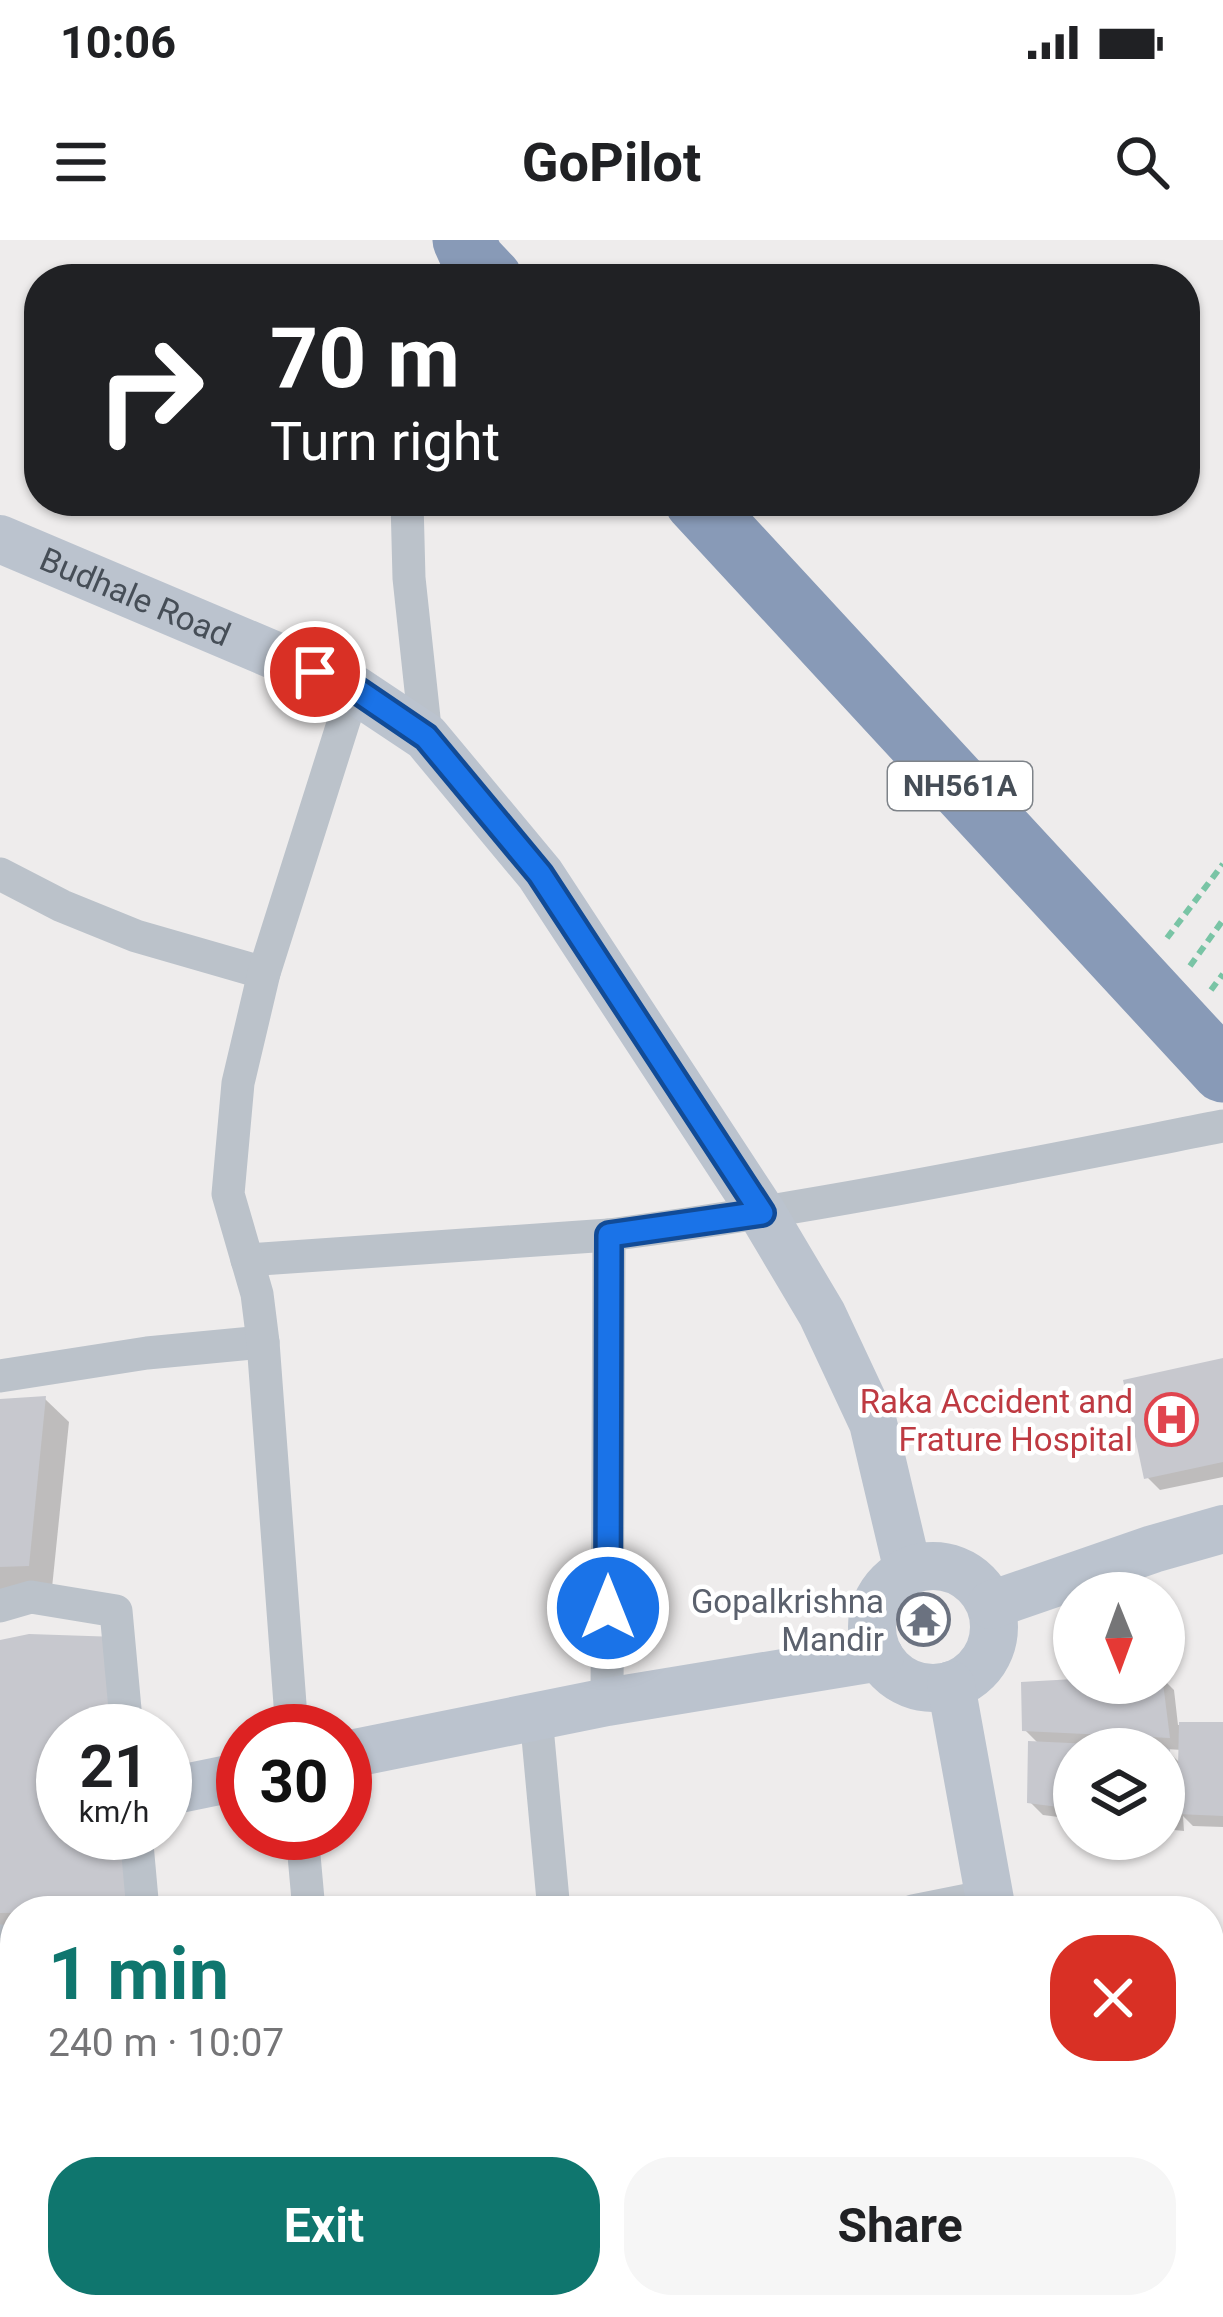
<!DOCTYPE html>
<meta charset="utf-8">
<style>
:root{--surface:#fff;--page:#f6f6f6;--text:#202124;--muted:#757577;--accent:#0f766e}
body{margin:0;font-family:Roboto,sans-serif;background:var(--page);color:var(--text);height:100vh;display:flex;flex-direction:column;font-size:45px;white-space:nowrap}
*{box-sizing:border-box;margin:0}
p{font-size:39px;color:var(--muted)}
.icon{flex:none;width:66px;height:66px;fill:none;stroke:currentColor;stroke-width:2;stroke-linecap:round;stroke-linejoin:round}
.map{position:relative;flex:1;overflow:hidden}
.details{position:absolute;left:0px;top:1656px;width:1224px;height:423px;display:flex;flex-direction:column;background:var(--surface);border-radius:48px 48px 0 0;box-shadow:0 3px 9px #0004}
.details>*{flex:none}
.banner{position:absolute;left:24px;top:24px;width:1176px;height:252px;border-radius:48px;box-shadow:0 3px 9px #0004;background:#202124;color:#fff;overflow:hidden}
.needle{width:78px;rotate:179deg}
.tools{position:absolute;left:1053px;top:1332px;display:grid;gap:24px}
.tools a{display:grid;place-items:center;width:132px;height:132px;border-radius:50%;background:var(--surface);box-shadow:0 3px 9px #0004;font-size:60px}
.speed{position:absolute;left:36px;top:1464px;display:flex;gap:24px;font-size:60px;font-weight:700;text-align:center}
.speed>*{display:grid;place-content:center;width:156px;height:156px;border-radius:50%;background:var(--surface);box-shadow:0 3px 9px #0004;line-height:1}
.speed small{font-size:30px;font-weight:400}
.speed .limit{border:18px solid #d22;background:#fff;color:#111}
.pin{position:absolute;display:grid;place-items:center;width:102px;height:102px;color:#fff;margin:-51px;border:6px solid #fff;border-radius:50%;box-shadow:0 3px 12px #0007}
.me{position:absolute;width:132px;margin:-66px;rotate:0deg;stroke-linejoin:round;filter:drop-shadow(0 0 9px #0008)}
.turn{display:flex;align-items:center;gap:42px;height:252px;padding:0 48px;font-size:54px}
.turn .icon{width:156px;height:156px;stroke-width:2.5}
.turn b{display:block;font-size:84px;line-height:102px}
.round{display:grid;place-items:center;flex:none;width:126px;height:126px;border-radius:48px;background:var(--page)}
.headline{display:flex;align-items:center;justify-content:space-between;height:204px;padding:0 48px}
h1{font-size:72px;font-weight:700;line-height:90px;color:var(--accent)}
.button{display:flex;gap:24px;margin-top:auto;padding:24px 48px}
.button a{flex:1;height:138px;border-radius:48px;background:var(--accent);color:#fff;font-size:48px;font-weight:700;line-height:138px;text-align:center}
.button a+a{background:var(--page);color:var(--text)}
.status{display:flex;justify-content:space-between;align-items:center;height:84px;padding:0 60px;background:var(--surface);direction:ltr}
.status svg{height:33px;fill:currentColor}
header{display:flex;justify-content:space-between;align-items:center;height:156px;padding:0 48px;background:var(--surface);font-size:54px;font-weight:700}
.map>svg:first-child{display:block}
</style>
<div class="status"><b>10:06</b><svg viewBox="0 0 49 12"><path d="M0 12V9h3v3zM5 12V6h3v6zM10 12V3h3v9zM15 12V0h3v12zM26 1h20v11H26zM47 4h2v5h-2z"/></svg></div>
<header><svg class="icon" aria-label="menu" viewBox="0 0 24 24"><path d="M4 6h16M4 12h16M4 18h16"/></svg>GoPilot<svg class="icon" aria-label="search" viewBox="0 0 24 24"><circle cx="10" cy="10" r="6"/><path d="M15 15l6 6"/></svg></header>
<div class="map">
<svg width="1223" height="2077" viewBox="0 0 1223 2077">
<rect width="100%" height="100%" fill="#eeecec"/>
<g fill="#0003" fill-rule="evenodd">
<path d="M1142 35 1145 39H1122V36Z"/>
<path d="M1223 1121V1237L1160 1250 1147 1237Z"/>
<path d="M45 1159 69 1182 52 1348 0 1350V1162Z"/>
<path d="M0 1403 63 1491V1593L15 1671V1689L0 1688Z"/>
<path d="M1164 1440 1174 1450 1178 1485H1223V1587L1193 1586 1183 1576 1184 1591 1164 1589V1509H1074V1579L1043 1575 1030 1562 1039 1504 1025 1490 1074 1442 1164 1443ZM1166 1509 1182 1510 1181 1524Z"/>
</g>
<g fill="#c7c8ce">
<path d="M1223 1118V1222L1144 1239 1123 1140Z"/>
<path d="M46 1156 29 1326 0 1327V1159Z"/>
<path d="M29 1394 118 1397 127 1491H63V1593H136L143 1671 0 1673V1400Z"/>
<path d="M1074 1439V1443H1163L1170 1498 1022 1491 1021 1442Z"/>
<path d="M1179 1482H1223V1576L1177 1574Z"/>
<path d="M1028 1501 1112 1505V1509H1074V1569L1027 1563Z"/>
<path d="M1164 1508 1170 1509 1172 1579H1164Z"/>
</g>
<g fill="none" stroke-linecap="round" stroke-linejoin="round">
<g stroke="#79c4a5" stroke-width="6" stroke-dasharray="9 6" stroke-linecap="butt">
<path d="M1167 698 1223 624"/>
<path d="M1190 726 1223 680"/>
<path d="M1211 750 1223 734"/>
</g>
<g stroke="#bbc2ca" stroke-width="33">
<path d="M407 261 409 338 426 497"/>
<path d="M0 634 62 666 136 696 264 733"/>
<path d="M247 1020 609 995C815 968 1019 926 1223 886"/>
<path d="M0 1136 147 1113 263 1102"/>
<path d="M0 1366 31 1357 116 1371 127 1491"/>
<path d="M607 1462 609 995"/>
<path d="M536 1476 554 1671"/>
<path d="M292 1491 263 1102 257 1054 228 954 238 843 264 733 354 449"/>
<path d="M136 1593 143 1671"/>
<path d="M302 1593 309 1671"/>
<path d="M913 1671 988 1656"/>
<path d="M0 1701 15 1702"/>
<path d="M217 2064 218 2077"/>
<path d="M76 2077V2064"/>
<path d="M761 2077 762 2064"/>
</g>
<g stroke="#bbc3ce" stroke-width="48">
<path id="s1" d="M0 299 354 449 426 497 540 634 762 973 822 1074 873 1183 908 1331"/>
<circle cx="933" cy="1387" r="61"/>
<path d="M991 1365 1153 1309 1223 1289"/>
<path d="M951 1445 992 1671"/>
<path d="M345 1515 607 1462 880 1417"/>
<path d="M165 1552 243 1536"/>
<path d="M1027 2077 1030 2064"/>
</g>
<g stroke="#889ab7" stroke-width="63">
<path d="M464 0 473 20 491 39"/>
<path d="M696 261 1223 831"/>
</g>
</g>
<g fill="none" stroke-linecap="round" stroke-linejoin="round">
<defs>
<path id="route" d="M315 432 354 448 426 497 540 634 762 973 609 995 608 1368"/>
</defs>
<use href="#route" stroke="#114b97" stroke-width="30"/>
<use href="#route" stroke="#1a73e8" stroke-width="21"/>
</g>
<defs>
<symbol id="hospital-ring" viewBox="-11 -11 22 22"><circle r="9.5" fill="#fff" stroke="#e0444e" stroke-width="1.5"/><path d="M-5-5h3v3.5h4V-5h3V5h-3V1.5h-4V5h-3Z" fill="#e0444e"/></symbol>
<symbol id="temple-ring" viewBox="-11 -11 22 22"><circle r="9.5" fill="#fff" stroke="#6b7280" stroke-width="1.5"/><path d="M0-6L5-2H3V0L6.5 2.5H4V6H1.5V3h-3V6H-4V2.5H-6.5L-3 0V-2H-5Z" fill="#6b7280"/></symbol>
</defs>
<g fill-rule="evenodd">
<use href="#hospital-ring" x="1142" y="1150" width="59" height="59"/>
<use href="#temple-ring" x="894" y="1350" width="59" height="59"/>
</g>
<g text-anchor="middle" stroke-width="9" stroke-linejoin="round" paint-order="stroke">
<rect fill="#fff" stroke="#7e8389" stroke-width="3" x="888" y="522" width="144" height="48" rx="9"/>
<g font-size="30" font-weight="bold" fill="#464e57">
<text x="960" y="556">NH561A</text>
</g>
<g font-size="33" fill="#464e57" stroke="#fff">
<text dy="12" stroke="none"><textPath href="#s1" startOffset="147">Budhale Road</textPath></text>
</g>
<g font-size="33" fill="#be3a42" stroke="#fff" text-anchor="end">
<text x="1133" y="1173">Raka Accident and<tspan x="1133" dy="38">Frature Hospital</tspan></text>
</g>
<g font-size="33" fill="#5b616d" stroke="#fff" text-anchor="end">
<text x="884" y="1373">Gopalkrishna<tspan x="884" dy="38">Mandir</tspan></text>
</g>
</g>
</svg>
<div class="tools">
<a><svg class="needle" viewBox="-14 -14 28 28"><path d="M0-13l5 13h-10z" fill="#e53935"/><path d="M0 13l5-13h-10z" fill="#757577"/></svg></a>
<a><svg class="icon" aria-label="layers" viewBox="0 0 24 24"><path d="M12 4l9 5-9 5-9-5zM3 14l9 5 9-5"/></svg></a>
</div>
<div class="speed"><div>21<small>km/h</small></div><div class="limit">30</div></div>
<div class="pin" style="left:315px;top:432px;background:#d93025"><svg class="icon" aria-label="arrive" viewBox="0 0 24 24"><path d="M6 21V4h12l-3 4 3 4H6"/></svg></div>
<svg class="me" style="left:608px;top:1368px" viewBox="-20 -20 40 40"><circle r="17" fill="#1a73e8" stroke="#fff" stroke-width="3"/><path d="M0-11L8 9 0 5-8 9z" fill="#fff"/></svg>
<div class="banner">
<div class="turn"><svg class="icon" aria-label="right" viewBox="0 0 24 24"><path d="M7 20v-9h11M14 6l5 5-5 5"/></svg><div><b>70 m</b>Turn right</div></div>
</div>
<section class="details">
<div class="headline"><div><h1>1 min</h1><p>240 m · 10:07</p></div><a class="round" style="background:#d93025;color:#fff"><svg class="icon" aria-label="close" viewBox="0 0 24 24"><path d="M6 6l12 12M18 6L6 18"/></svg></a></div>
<div class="button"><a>Exit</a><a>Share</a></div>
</section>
</div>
